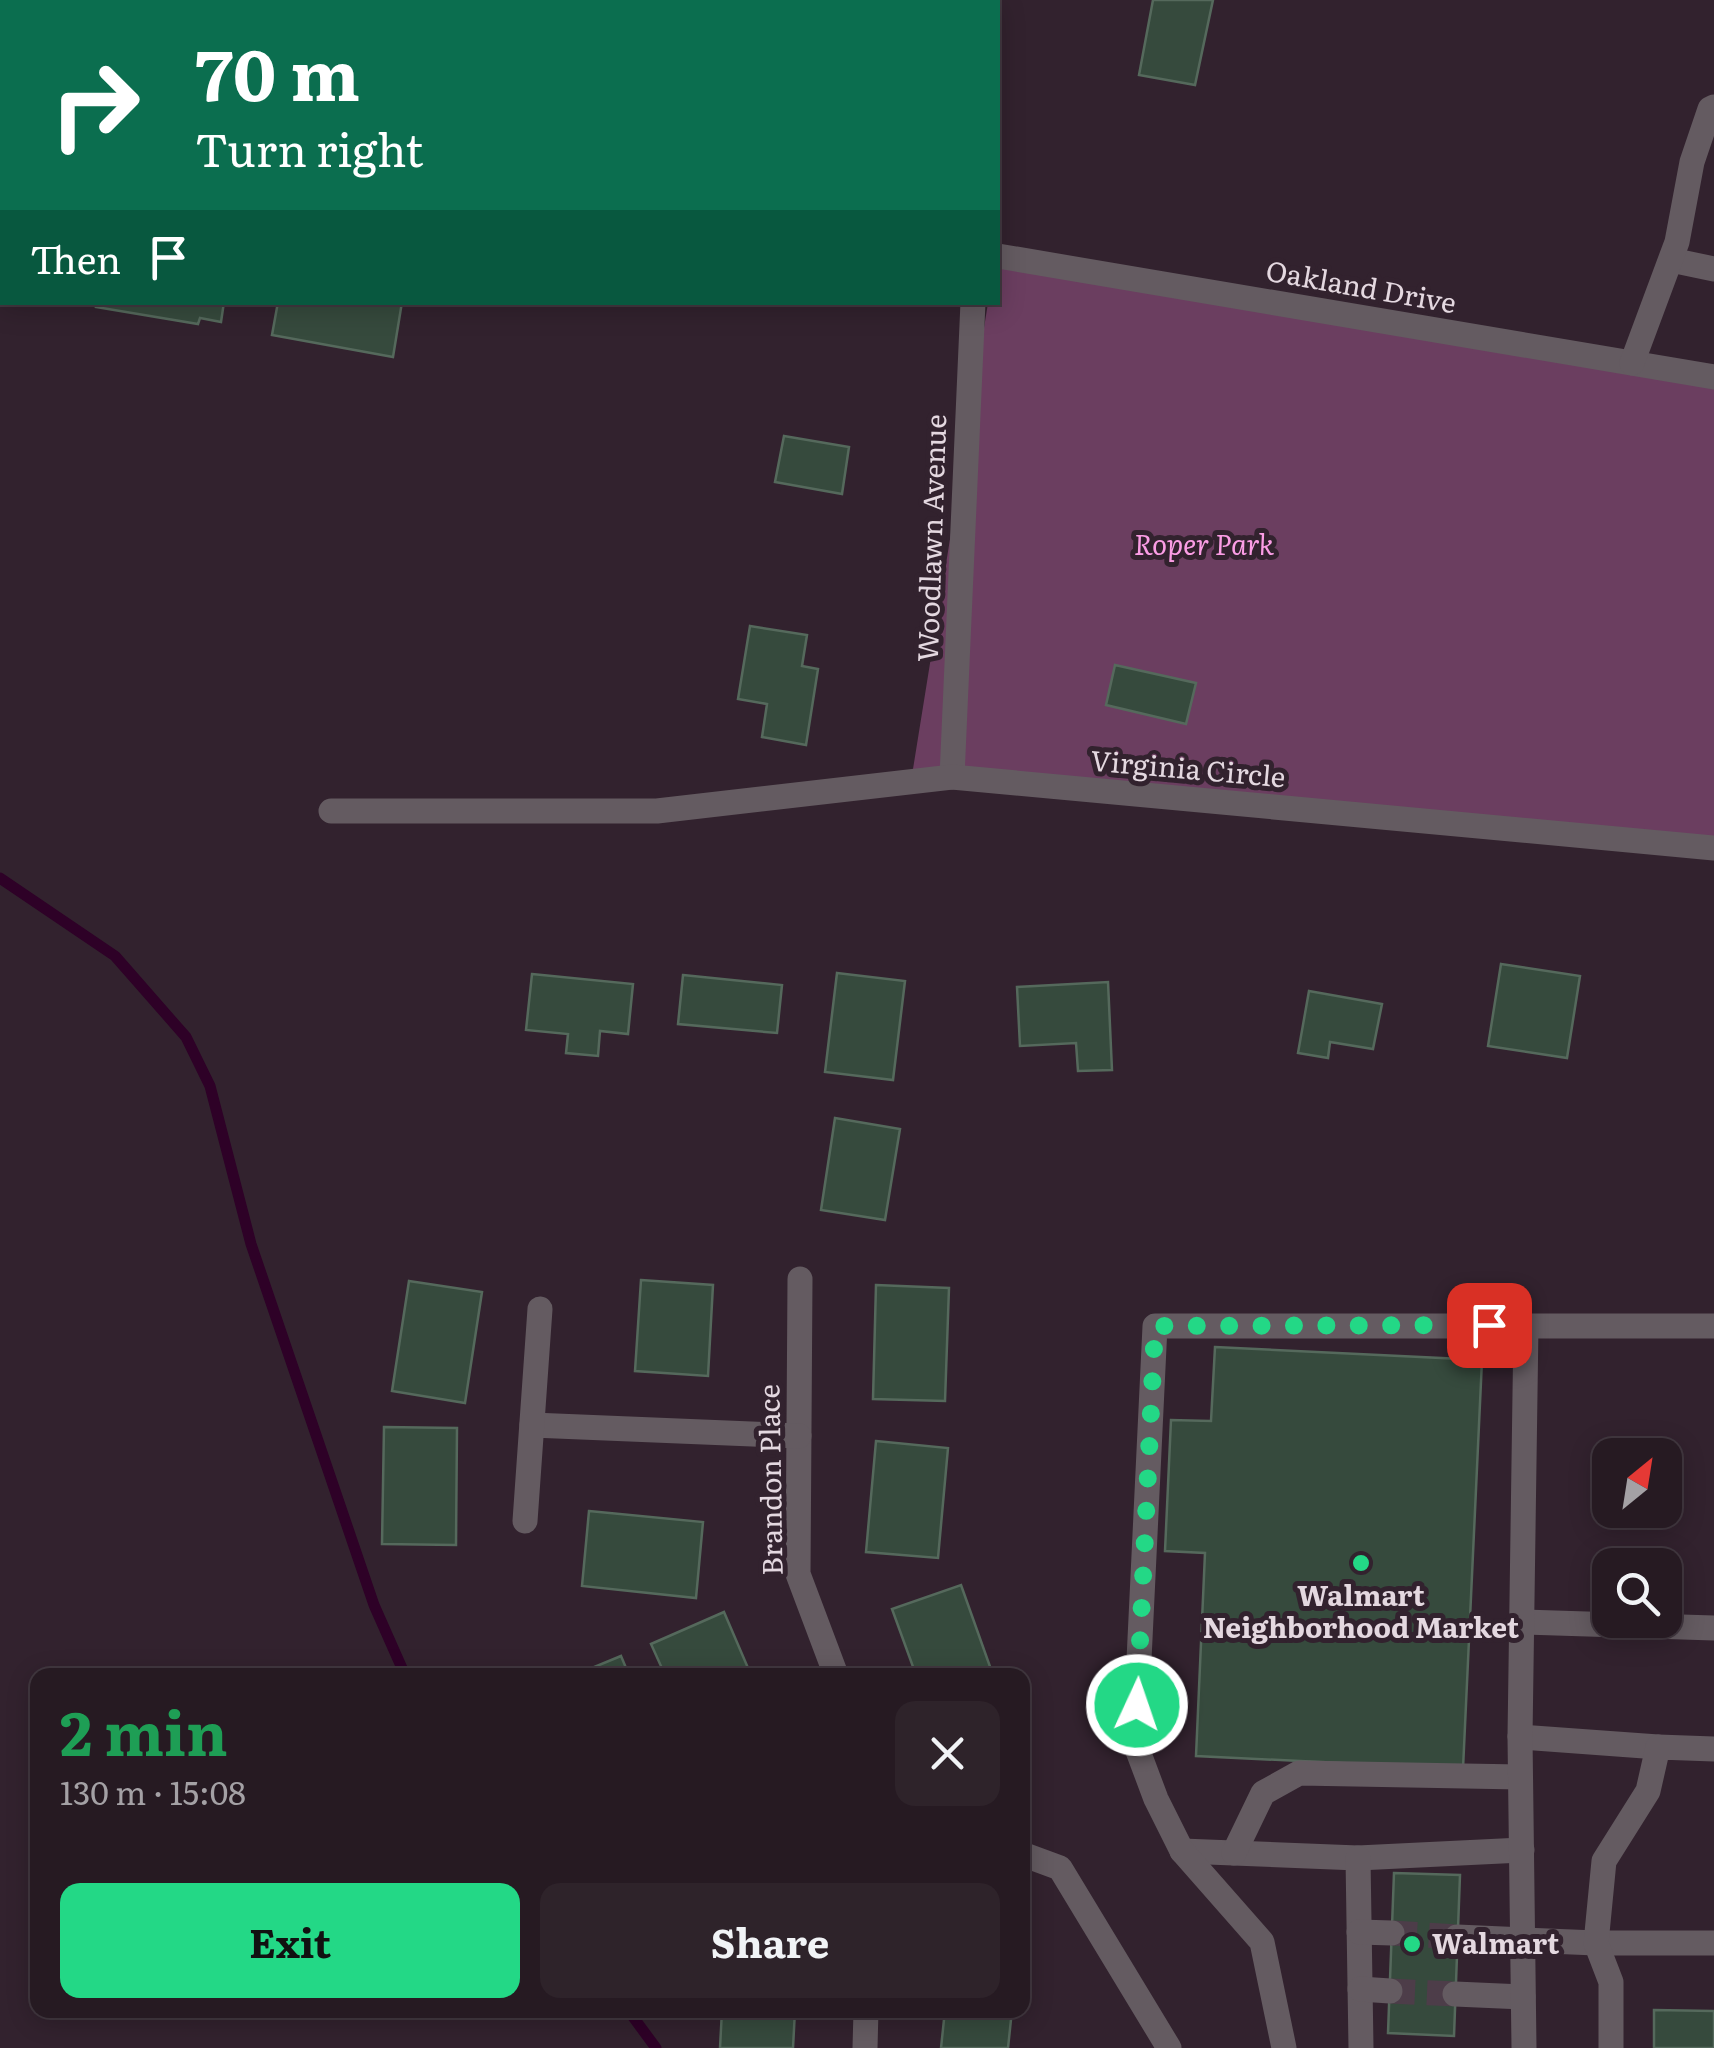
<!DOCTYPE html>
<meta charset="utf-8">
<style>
:root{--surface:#261a22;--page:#2e232a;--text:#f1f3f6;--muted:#a4a1a5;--line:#423840;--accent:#23d886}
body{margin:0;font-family:Literata,serif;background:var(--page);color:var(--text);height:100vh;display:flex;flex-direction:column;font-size:38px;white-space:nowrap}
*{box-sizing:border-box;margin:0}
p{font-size:32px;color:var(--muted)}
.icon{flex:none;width:55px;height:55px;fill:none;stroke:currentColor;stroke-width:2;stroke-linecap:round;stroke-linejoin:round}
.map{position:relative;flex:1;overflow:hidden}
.panel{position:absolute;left:30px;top:1668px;width:1000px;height:350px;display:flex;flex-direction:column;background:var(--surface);border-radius:20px;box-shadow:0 5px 25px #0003,0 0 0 2px var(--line)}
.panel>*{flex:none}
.guide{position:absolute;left:0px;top:0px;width:1000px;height:305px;box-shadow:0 5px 25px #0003,0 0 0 2px var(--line);background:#0b6e4f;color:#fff;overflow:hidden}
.needle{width:65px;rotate:30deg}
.buttons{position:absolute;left:1592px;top:1438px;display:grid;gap:20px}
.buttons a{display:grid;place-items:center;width:90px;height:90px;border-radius:20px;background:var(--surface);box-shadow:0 5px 25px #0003,0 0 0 2px var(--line);font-size:50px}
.pin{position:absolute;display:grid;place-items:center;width:85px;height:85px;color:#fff;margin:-42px;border-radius:20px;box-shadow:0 5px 15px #0006}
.me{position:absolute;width:110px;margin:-55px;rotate:3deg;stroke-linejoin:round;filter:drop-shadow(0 0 8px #0008)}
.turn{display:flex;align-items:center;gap:35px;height:210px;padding:0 30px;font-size:45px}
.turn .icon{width:130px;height:130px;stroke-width:2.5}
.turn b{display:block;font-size:70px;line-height:85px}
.then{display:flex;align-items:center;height:95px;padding:0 30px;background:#0003;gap:20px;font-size:38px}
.round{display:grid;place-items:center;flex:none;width:105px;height:105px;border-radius:20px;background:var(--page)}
.summary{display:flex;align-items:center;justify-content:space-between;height:170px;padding:0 30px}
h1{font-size:60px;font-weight:700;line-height:75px;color:#1e9e55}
.button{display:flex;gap:20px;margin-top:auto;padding:20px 30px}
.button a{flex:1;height:115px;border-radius:20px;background:var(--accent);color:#111;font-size:40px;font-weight:700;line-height:115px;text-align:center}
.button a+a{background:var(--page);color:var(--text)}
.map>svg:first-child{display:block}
</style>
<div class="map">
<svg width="1714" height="2048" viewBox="0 0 1714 2048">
<rect width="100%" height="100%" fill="#32222e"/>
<path fill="#6b3e60" d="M998 254 1714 375V843L913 769 988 303 998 302Z"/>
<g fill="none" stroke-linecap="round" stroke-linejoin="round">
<g stroke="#2e0127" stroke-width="11">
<path d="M0 878 115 956 186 1037 210 1086 251 1244 374 1605 405 1675"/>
<path d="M628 2010 656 2048"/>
</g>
</g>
<g fill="#364a3d" stroke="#55695c" stroke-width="2.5">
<path d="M1153 0H1213L1195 85 1139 75Z"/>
<path d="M97 302H224L221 322 200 318 198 324 96 307Z"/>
<path d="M278 302H402L393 357 272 335Z"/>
<path d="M784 436 849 447 842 494 775 482Z"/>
<path d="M750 626 807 635 802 666 818 669 806 745 762 737 767 704 738 699Z"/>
<path d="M1115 665 1196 683 1186 724 1106 705Z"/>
<path d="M1501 964 1580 976 1567 1058 1488 1046Z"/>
<path d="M837 973 905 981 893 1080 825 1072Z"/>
<path d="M532 974 633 984 628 1034 600 1031 598 1056 566 1053 568 1034 526 1030Z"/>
<path d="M683 975 782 985 777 1033 678 1024Z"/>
<path d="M1108 982 1112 1070 1078 1071 1076 1043 1020 1046 1017 987Z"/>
<path d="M1309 991 1382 1004 1373 1049 1330 1042 1328 1058 1298 1053Z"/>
<path d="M835 1118 900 1129 885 1220 821 1210Z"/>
<path d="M641 1280 713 1285 708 1376 635 1371Z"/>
<path d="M409 1281 482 1292 465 1403 392 1391Z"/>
<path d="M876 1285 949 1288 945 1401 873 1399Z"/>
<path d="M1215 1347 1482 1360 1463 1769 1196 1756 1205 1553 1165 1551 1171 1420 1211 1421Z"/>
<path d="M384 1427 457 1428 456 1545 382 1544Z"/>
<path d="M876 1441 948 1448 938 1558 866 1552Z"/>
<path d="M589 1511 703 1522 696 1598 582 1586Z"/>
<path d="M961 1585 993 1675H916L892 1609Z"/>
<path d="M724 1612 751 1675H665L651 1644Z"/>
<path d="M621 1656 629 1675H577V1674Z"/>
<path d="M1394 1873 1460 1875 1454 2036 1388 2033Z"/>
<path d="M722 2010H795L793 2048H720Z"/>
<path d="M945 2010H1012L1008 2048H941Z"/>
<path d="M1654 2010 1714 2011V2048H1654Z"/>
</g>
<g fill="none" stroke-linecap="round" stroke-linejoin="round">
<g stroke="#4d3d49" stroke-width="25" stroke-dasharray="25 12" stroke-linecap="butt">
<path d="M1392 1933 1457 1937"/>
<path d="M1390 1991 1455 1994"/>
</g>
<g stroke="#645b61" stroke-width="25">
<path d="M974 0V2"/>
<path d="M0 132H2"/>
<path d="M998 256 1714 377"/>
<path d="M1671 260 1714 269"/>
<path d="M1632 363 1677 242 1692 162 1710 109 1714 107"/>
<path d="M952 777 973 302"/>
<path d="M331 811H657L952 777 1714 848"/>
<path d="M800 1279 798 1574 836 1675"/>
<path d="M532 1425 799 1436"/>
<path d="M525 1521 540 1309"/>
<path d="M1523 1622 1714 1628"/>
<path d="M1520 1737 1658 1747"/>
<path d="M1182 1851 1358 1858 1522 1850"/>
<path d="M1234 1853 1263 1793 1299 1773 1520 1777"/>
<path d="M1022 1854 1060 1868 1169 2048"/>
<path d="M1358 1858 1361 2048"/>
<path d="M1359 1932 1392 1933"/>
<path d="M1457 1937 1596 1943H1714"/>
<path d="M1360 1989 1390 1991"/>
<path d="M1455 1994 1523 1997"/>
<path d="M865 2048 866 2010"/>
<path d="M1284 2048 1262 1942 1182 1851 1156 1799 1135 1743 1155 1326H1714"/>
<path d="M1524 2048 1520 1737 1526 1325"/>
<path d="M1611 2048V1982L1596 1943 1604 1861 1648 1791 1658 1747 1714 1749"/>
</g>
</g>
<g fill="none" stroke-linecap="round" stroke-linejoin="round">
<path stroke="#23d886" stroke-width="18" stroke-dasharray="0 32.4" d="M1137 1705 1155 1326 1489 1325"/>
</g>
<g fill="#23d886" stroke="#32222e" stroke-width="4">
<circle cx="1361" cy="1563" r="10"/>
<circle cx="1412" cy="1944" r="10"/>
</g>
<g text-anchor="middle" stroke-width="10" stroke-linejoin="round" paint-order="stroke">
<g font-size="28" fill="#e4d8e0" stroke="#32222e">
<text transform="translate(1361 287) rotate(10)" y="10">Oakland Drive</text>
<text transform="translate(932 538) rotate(-88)" y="10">Woodlawn Avenue</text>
<text transform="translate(1188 769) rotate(5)" y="10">Virginia Circle</text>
<text transform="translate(771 1480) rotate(-91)" y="10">Brandon Place</text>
</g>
<g font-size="28" font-style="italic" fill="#fb9de5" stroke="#32222e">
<text x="1204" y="555">Roper Park</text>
</g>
<g font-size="28" font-weight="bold" fill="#e4d8e0" stroke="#32222e">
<text x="1361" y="1606">Walmart<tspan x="1361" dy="32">Neighborhood Market</tspan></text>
<text x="1432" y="1954" text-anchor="start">Walmart</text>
</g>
</g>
</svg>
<div class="buttons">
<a><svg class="needle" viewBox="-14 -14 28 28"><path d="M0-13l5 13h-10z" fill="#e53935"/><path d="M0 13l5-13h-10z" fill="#a4a1a5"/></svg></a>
<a><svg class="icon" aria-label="search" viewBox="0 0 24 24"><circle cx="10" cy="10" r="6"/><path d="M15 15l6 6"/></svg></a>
</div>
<div class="pin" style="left:1489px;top:1325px;background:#d93025"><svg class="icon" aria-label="arrive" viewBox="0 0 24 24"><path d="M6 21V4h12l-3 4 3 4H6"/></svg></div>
<svg class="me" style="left:1137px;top:1705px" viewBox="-20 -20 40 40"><circle r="17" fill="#23d886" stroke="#fff" stroke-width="3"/><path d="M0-11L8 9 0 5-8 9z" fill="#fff"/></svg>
<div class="guide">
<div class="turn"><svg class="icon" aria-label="right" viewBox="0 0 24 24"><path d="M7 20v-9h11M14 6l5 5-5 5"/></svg><div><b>70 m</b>Turn right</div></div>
<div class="then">Then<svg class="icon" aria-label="arrive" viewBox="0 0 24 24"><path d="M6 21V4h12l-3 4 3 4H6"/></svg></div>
</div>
<section class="panel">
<div class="summary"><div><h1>2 min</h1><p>130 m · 15:08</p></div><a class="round"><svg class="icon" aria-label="close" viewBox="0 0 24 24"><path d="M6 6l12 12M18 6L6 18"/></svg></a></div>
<div class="button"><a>Exit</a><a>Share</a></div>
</section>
</div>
